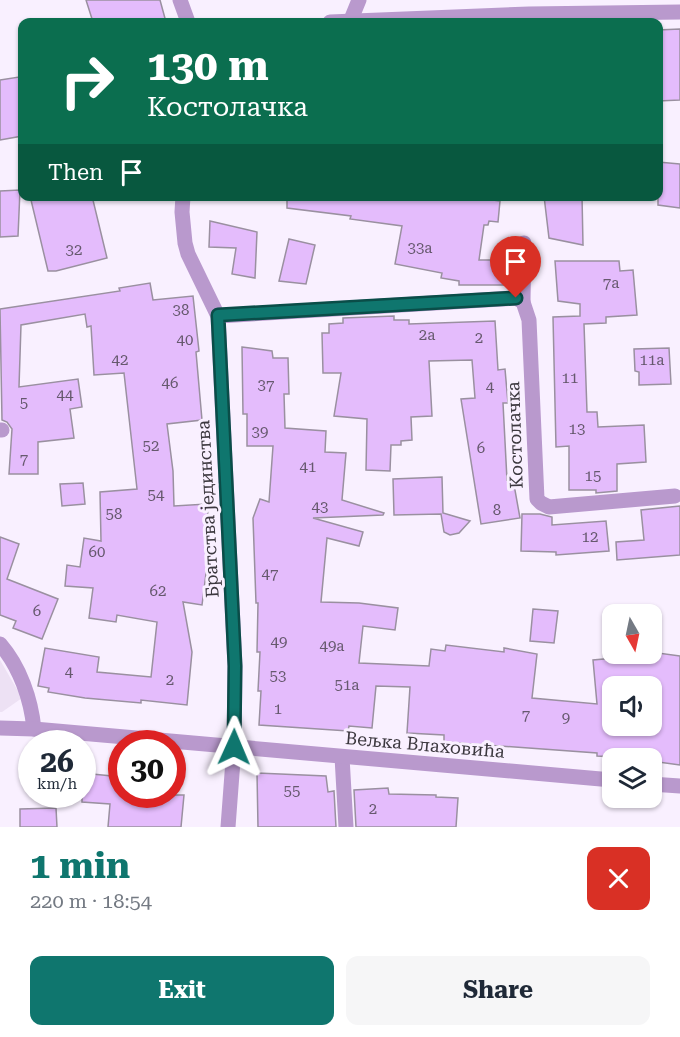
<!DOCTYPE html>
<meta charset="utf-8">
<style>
:root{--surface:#fff;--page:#f6f6f7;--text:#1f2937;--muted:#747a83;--accent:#0f766e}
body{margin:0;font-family:"Roboto Serif",serif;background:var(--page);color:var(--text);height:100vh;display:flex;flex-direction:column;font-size:22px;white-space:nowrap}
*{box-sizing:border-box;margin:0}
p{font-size:20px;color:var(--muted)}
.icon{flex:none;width:33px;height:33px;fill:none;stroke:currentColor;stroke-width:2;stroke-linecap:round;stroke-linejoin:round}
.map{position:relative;height:827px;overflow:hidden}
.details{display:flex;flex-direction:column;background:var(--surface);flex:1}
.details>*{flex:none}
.hud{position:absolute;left:18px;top:18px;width:645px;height:183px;border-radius:12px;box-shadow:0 2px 4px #0004;background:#0b6e4f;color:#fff;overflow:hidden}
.needle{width:39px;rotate:171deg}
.controls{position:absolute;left:602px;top:604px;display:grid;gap:12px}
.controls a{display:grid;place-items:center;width:60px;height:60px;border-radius:12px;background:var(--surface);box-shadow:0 2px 4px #0004;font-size:30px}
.speed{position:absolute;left:18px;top:730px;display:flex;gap:12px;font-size:30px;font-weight:700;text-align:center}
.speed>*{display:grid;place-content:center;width:78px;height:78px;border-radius:50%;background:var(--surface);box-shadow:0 2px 4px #0004;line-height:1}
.speed small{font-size:15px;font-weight:400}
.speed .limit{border:9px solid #d22;background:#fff;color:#111}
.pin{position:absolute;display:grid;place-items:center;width:51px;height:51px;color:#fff;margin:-62px -26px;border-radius:50% 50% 50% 0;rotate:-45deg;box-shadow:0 0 6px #0007}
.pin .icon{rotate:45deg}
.me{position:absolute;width:66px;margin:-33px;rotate:1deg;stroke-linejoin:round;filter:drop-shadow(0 0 4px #0008)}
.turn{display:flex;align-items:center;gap:21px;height:126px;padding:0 30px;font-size:27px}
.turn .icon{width:78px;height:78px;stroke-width:2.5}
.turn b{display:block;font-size:42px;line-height:51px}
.then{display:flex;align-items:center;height:57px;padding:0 30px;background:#0003;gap:12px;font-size:22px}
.round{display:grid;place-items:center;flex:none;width:63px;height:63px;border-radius:12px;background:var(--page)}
.head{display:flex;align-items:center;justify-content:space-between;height:102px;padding:0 30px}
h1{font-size:36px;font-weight:700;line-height:45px;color:var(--accent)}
.primary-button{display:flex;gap:12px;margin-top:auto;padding:12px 30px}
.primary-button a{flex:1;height:69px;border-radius:12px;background:var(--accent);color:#fff;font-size:24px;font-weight:700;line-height:69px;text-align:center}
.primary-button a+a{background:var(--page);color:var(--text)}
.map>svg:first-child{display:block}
</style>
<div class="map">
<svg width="680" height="827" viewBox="0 0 680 827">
<rect width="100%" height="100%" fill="#f9f0ff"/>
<path fill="#ede1f4" d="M0 660 22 698 2 712H0Z"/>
<g fill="#e4bcfc" stroke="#9a90a0" stroke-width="1.5" fill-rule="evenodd">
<path d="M86 0H160L166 22H93Z"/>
<path d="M680 29V100L658 101V30Z"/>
<path d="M19 77 22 98V136L0 140V80Z"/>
<path d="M658 162 680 164V208L658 205Z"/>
<path d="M20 190 18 236 0 237V191Z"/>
<path d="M45 196H92L107 258 56 271H48L31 200Z"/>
<path d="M287 196H464L500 201 498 222 489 221 488 225H484L479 260H514L513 285H459V281L441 278 442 273 395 264 402 226 350 219 351 216 287 208Z"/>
<path d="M544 196H582L583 245 549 238Z"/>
<path d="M210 221 257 232 255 278 232 274 236 248 209 247Z"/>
<path d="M289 239 315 245 306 284 279 281Z"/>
<path d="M555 261H619L620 271 633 270 637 315 606 317V323L584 324 587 412H597L598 427 644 425 646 462 617 464V491L596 493V490H569V446L556 447 553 317 580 316V304L558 301Z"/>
<path d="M150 283 153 300 193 296 199 351 196 352 202 420 167 424 173 471 174 506 207 504 210 542 202 605 183 602 192 652 187 705 141 700V703L85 698 48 692 49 688 38 686 45 648 99 657 97 672 151 677 157 622 117 615 116 622 89 618 93 588 65 586 67 565 80 567 84 538 101 541 100 492 137 489 124 373 94 375 91 326 87 327 85 314 21 325 19 387 78 379 82 407 70 409 74 438 38 442V474H9L12 429 7 422 2 420 0 309 120 291 119 288Z"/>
<path d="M394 316V320H409V324L495 321 498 370 505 369 508 403H503L507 480 513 479 520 518 481 524 461 399 475 398 472 360 429 361 432 416 411 417 412 440 401 441V445H391L390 471 366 470 367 419 334 416 341 373H323L322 333H329V324L343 323V318Z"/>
<path d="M242 347 272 351 273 358H288L289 394H284L285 428 326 431 325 452 346 453 342 500 384 513 383 515 313 518 363 532 359 546 327 538 321 602 359 603 398 608 395 630 363 626 359 663 429 666 431 649 445 651 446 645 504 652V648L537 654 532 698 597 704 593 660 615 658V654H651V652L680 656V765L651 761V759L597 756V753L444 742V735L407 733 410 687 376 686 372 728 349 726 348 731 259 725 261 691H258L260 652H257L258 603H256L253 518 260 499 269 502 273 446H247V414H243ZM612 687H651V726H612Z"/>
<path d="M669 348 671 384 639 385V372L635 371 634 349Z"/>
<path d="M442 477 443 513 470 521 459 533 450 535 444 532 441 514 394 515 393 479Z"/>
<path d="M83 483 85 504 62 506 60 484Z"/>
<path d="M680 506V555L617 560 616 542 644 540 641 510Z"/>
<path d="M522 514H540L552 517V525L606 521 609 551 556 555V552L521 551Z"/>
<path d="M0 537 19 544 7 579 58 599 42 639 13 628 16 621 0 615Z"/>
<path d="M533 609 558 611 554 643 530 641Z"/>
<path d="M82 773 122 777V795H184L181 827H108L110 804 82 802Z"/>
<path d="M257 773 326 776 328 792 334 791 336 827H258Z"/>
<path d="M388 788 389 794 436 795V797L458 798 456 827H356L354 790Z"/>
<path d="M56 808 57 827H20V809Z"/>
</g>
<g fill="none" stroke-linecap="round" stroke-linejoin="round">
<g stroke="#b999cd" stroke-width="15">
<path d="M180 0 188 22"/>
<path d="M330 22 529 14 680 12"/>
<path d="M350 22 359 0"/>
<path d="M183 196 182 212 185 243 188 254 218 316 235 666 234 747 228 827"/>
<path d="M523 302 524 243"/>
<path d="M218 316 516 298 523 302 529 320 537 499 541 503 549 507 675 496"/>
<path d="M0 430H2"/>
<path d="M0 644C20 667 31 699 34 729"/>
<path d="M342 757 346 827"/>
</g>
<g stroke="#b999cd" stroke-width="15">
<path d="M0 728 34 729 612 780"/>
<path d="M651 784 680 786"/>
</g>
</g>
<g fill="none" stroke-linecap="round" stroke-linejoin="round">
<defs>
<path id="route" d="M234 747 235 666 218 315 516 298"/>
</defs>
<use href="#route" stroke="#0a4d48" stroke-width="15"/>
<use href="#route" stroke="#0f766e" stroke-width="10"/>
</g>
<g text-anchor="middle" stroke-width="6" stroke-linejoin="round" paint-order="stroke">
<g font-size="15" fill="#66596e">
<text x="420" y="253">33a</text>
<text x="74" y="255">32</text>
<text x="611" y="288">7a</text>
<text x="181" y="315">38</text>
<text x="427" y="340">2a</text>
<text x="479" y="343">2</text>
<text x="185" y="345">40</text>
<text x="120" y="365">42</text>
<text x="652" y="365">11a</text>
<text x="570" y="383">11</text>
<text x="170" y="388">46</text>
<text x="266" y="390">37</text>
<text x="490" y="392">4</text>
<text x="65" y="400">44</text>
<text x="24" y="408">5</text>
<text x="577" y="434">13</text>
<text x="260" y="437">39</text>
<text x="151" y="451">52</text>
<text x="481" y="453">6</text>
<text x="24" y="464">7</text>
<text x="308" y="472">41</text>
<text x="593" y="481">15</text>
<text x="156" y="500">54</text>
<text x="320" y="512">43</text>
<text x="497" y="515">8</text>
<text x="114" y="519">58</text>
<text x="590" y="542">12</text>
<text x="97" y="557">60</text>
<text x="270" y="579">47</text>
<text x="158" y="596">62</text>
<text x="37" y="616">6</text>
<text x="279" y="647">49</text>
<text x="332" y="651">49a</text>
<text x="69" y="677">4</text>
<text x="278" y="681">53</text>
<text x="170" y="685">2</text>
<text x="347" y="690">51a</text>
<text x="278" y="714">1</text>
<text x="526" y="720">7</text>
<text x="566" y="723">9</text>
<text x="292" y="796">55</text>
<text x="373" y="814">2</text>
</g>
<g font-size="18" fill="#3c383f" stroke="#f9f0ff">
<text transform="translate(515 435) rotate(-92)" y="6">Костолачка</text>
<text transform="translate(208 509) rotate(-93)" y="6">Братства јединства</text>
<text transform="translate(425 745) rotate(5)" y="6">Вељка Влаховића</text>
</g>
</g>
</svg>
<div class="controls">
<a><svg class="needle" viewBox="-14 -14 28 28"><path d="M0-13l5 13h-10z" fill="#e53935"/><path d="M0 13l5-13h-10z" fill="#747a83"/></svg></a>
<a><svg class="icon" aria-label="sound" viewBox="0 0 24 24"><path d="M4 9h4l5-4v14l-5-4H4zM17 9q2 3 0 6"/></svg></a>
<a><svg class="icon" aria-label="layers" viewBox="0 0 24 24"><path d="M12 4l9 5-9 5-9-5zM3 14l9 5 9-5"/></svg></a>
</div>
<div class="speed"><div>26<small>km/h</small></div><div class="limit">30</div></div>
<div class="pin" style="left:516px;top:298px;background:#d93025"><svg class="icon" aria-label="arrive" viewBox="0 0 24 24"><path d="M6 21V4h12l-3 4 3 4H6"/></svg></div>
<svg class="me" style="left:234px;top:747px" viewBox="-20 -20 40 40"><path d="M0-17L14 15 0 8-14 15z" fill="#0f766e" stroke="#fff" stroke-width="4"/></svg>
<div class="hud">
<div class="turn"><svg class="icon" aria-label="right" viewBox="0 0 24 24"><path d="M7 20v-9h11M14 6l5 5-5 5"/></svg><div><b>130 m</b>Костолачка</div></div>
<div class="then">Then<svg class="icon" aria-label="arrive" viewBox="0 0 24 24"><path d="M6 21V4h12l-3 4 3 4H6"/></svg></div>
</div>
</div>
<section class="details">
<div class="head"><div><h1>1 min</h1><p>220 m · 18:54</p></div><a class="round" style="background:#d93025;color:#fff"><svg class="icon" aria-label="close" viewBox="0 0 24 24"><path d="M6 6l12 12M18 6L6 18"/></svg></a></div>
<div class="primary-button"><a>Exit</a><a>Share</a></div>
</section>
